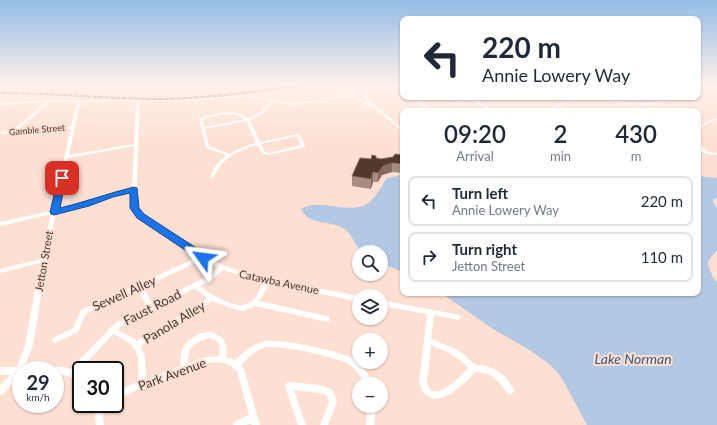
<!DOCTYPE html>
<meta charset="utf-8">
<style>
:root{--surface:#fff;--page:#f6f6f7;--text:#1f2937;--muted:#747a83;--line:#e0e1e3}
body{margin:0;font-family:Lato,sans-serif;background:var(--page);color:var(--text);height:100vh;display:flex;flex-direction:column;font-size:15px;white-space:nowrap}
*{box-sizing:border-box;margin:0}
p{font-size:13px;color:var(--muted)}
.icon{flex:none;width:22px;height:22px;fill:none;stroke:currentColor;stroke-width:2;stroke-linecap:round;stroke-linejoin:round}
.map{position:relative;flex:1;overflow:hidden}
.side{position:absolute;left:400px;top:108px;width:301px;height:188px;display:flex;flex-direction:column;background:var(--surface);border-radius:8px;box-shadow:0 1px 3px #0004}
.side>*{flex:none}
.banner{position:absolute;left:400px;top:16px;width:301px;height:84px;border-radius:8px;box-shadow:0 1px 3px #0004;background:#fff;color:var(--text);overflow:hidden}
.buttons{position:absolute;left:352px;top:245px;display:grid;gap:8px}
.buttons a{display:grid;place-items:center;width:36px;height:36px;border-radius:50%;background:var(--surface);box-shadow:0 1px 3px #0004;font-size:20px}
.speed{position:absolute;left:12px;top:361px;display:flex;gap:8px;font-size:20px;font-weight:700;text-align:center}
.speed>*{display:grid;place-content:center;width:52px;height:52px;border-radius:50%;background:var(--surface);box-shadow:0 1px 3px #0004;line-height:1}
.speed small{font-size:10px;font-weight:400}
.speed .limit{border:2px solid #111;border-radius:6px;background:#fff;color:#111}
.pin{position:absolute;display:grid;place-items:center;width:34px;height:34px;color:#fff;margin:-17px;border-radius:8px;box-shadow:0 2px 6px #0006}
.me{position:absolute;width:44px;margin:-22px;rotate:301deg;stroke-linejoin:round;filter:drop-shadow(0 0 3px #0008)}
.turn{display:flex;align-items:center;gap:14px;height:84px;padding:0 16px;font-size:18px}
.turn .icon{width:52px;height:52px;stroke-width:2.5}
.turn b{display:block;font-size:28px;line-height:34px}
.eta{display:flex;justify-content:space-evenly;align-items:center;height:68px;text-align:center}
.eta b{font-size:24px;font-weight:600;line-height:28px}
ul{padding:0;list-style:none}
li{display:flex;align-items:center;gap:12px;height:50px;margin:0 8px 6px;padding:0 8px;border:2px solid var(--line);border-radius:8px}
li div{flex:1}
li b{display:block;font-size:15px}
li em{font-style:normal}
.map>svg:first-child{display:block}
</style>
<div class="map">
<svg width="717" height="425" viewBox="0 0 717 425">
<rect width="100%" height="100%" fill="#fee0d3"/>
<g fill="#b3c8e2">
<path d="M400 175H403V272L381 263V252H362C354 245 352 233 343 228 329 220 309 226 301 209 321 196 352 218 371 201 377 195 382 185 387 178Z"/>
<path d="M698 176 717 178V198L714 199 713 202 717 208V250L709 260 708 264 712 276 717 282V425H587L565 384 558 373 549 364 531 351 493 329 441 293H698Z"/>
</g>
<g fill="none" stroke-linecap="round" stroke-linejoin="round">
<path stroke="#b3c8e2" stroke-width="1" d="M626 97 629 99"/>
<g fill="#fff" fill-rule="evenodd">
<path d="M42 84H45L25 90 0 91V89L25 88Z"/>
<path d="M120 84H122L109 100 183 99 247 95 293 103 321 100 339 96 338 94C344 89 352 88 358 94L354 96 370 104C364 99 363 97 364 89L366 88 368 89 367 95 368 99 403 129V132L372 106 370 107 352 97 350 98 341 97 321 102 293 105 273 102C268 111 260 116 250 120L260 142 298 134 300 135 305 146 304 147 269 155 263 154 257 145C244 149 230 154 221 165 217 169 216 175 212 178L210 177 216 165 226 155 206 148 199 119C204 115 209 115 214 114 226 112 238 110 248 118 259 114 265 110 270 101L247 97H237L183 101H140L136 203 138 211 142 215 179 241 211 260 230 268 259 277 359 296V302L270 283 259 301 327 316 329 317 330 319 329 321 327 322 255 306 244 311 238 310 222 305 212 301 202 310 169 328 141 346 145 356 146 379 181 366C180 361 180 356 182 350 185 341 199 332 209 332 210 332 215 333 215 334 226 337 228 347 226 357L235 360C244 352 254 343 266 341 283 339 344 351 357 361 364 367 369 375 373 384H365C361 377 357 370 350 365 338 357 280 345 266 347 256 349 248 358 241 365L244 369 260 425H252L251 423 246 425H233L234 422 249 415 237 371 230 365 224 363 216 362 206 363 115 399V391L138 382C139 354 141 347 113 334L78 372H81V380L64 375 55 374V370H21V374L3 394 0 395V385L11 375H0V367H17L25 345 40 263 0 273V269L41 259 51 214 0 226V222L51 211 71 129 58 131 0 134V132L12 131 46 102 0 105V103L49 100H105ZM345 92H350L354 94 350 96 342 95V94ZM136 101 134 144 69 155 79 109 82 102ZM50 102H79L75 109 71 126 58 129 16 131ZM232 114 237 115 245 119 231 122 204 127 203 119 205 118 221 115ZM246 121 256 143C247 145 238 149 229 154L209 146 205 129 231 124ZM297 136 301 145 269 153 265 152 261 144ZM134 146 132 188 105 195 85 204 57 210 68 158ZM132 191V203L134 211 138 217 175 243 198 257 81 310 73 328 53 338 52 340 53 342 55 343 57 342 78 332 86 314 138 289 147 307 117 322 111 327 109 328 108 331 70 369 64 367H24L33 345 50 242 56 213 88 206 109 197ZM202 260 218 268 208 276 152 304 144 287ZM223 270 264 282C261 287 256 299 252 301 251 303 245 305 243 305 232 307 208 293 200 286L212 280ZM195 288 207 298 198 306 165 324 137 341 133 338 118 330 121 326ZM209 338C220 340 221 346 219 356L206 357 188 363C187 347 195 342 209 338Z"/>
<path d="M396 85H398L403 89V91L396 87Z"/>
<path d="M717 87V89L698 94V92Z"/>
<path d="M410 97H414L434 111H430Z"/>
<path d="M469 97 472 98 482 97 475 99 495 111H491L471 100 452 105 450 104 469 99Z"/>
<path d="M574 97H579L550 111H545Z"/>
<path d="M593 97C601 97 608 99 615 100 625 102 634 104 644 103 658 103 671 97 685 97L652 105H645L623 104Z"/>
<path d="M717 117V119L698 129V127Z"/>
<path d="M698 141H699C704 151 706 152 717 153V155C706 154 698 154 698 141Z"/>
<path d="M381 300 460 315 461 317 460 319 458 320 434 315 431 339C443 344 455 347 465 355 468 358 471 362 474 364 477 366 483 365 486 366 498 369 509 379 514 390L513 393 510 394 507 393C497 379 493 373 475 372L466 382 451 394 440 398 433 399 424 394 419 383 427 314 381 306ZM431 345C445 351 458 356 468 368 462 376 432 406 427 383 426 380 428 376 428 374 429 364 430 355 431 345Z"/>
<path d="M289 382 320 385 333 390 337 402 328 425H320L329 402 327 396 320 393 294 390 306 425H298L285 386 286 383Z"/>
<path d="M93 404H101L104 425H96Z"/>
<path d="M368 406H376L374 425H366Z"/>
</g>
<g fill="#fff" fill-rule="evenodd">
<path d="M113 84H162L160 85H115Z"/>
<path d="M335 84 370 87 386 86 403 84V86C385 90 351 93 335 84Z"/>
</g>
<defs>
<path id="rail" d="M0 93C55 92 110 100 164 99 213 98 262 91 310 84"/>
</defs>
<use href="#rail" stroke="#8a766d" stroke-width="2"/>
<use href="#rail" stroke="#fee0d3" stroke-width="1" stroke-dasharray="3" stroke-linecap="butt"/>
</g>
<path fill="#a88c80" d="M403 155V173L392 172 382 175 378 182H373L371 189 352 186V176L371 159 376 158 381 159Z"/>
<g fill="#866a5e">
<path d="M392 163V172L382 175 378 182V173L383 166Z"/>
<path d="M373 172V182L371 189V179Z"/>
</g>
<path fill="#53382c" stroke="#866a5e" d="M395 154 403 155V164L392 163 383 166 378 173 373 172 371 179 352 176 360 158 371 159 372 155 376 156V158L381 159 393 157Z"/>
<linearGradient id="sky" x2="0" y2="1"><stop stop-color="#93bce6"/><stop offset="0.59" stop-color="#fff1eb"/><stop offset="1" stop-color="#fff1eb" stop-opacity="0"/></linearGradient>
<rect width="717" height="143" fill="url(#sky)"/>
<path fill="#1a73e8" stroke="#114b97" d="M62 175 66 178 60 208C85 202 109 193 134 187L137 188 139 208 144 214 207 255 208 258 207 260H200L137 218 130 208V193L113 197 89 206 54 215 51 214 50 212 58 178Z"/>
<g text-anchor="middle" stroke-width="4" stroke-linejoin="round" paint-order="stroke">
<g font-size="9" fill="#463730" stroke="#fee0d3">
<text transform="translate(37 130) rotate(-5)" y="3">Gamble Street</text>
</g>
<g font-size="11" fill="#463730" stroke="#fee0d3">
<text transform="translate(44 261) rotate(-80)" y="4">Jetton Street</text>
<text transform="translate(279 282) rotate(12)" y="4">Catawba Avenue</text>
</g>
<g font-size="13" fill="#463730" stroke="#fee0d3">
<text transform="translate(124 293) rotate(-24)" y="5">Sewell Alley</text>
<text transform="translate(152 307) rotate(-27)" y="5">Faust Road</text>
<text transform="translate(174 322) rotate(-31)" y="5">Panola Alley</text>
<text transform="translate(172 374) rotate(-20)" y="5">Park Avenue</text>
</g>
<g font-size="14" font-style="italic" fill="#39587e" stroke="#fee0d3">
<text x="633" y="364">Lake Norman</text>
</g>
</g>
</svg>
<div class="buttons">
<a><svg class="icon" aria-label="search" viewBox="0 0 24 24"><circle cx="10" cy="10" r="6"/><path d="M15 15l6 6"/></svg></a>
<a><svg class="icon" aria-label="layers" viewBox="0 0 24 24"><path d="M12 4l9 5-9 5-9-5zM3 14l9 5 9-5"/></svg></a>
<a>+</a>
<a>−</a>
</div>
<div class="speed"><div>29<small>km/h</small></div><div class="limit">30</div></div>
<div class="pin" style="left:62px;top:178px;background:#d93025"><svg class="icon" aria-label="arrive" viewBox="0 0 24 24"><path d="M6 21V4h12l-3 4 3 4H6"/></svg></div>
<svg class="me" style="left:203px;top:258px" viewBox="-20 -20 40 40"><path d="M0-17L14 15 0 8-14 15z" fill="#1a73e8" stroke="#fff" stroke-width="4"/></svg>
<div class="banner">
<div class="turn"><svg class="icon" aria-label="left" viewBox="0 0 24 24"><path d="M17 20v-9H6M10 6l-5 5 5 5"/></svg><div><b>220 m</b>Annie Lowery Way</div></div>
</div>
<section class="side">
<div class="eta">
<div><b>09:20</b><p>Arrival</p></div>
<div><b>2</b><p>min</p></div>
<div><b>430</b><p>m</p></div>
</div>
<ul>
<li><svg class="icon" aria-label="left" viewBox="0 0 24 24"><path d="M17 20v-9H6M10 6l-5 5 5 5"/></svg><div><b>Turn left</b><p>Annie Lowery Way</p></div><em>220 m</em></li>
<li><svg class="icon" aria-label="right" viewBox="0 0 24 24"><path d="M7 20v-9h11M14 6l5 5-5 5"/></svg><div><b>Turn right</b><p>Jetton Street</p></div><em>110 m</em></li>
</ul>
</section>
</div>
